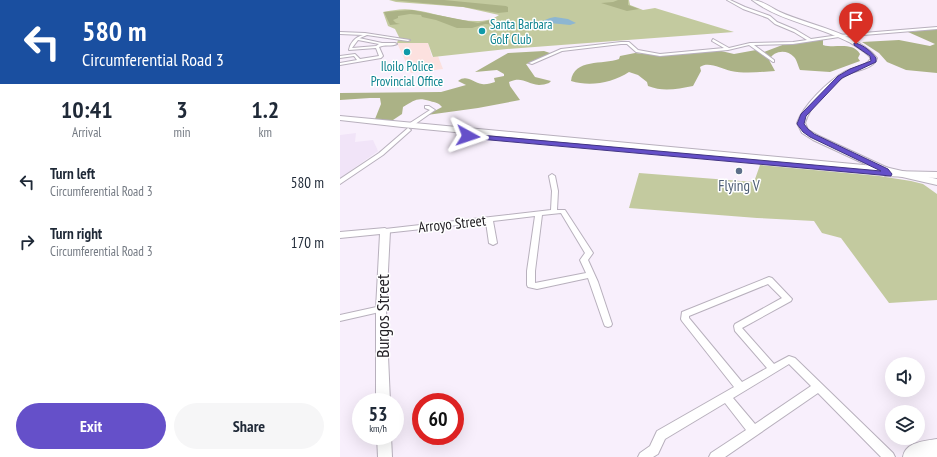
<!DOCTYPE html>
<style>
:root{--surface:#fff;--page:#f6f6f7;--text:#1f2937;--muted:#747a83;--accent:#6550c9}
body{margin:0;font-family:"PT Sans Narrow",sans-serif;background:var(--page);color:var(--text);height:100vh;display:flex;flex-direction:column;font-size:15px;white-space:nowrap}
*{box-sizing:border-box;margin:0}
p{font-size:13px;color:var(--muted)}
.icon{flex:none;width:22px;height:22px;fill:none;stroke:currentColor;stroke-width:2;stroke-linecap:round;stroke-linejoin:round}
.map{position:relative;flex:1;overflow:hidden}
.drawer{display:flex;flex-direction:column;background:var(--surface);width:340px}
.drawer>*{flex:none}
.guide{background:#1a4fa0;color:#fff;overflow:hidden}
.buttons{position:absolute;left:545px;top:357px;display:grid;gap:8px}
.buttons a{display:grid;place-items:center;width:40px;height:40px;border-radius:50%;background:var(--surface);box-shadow:0 4px 16px #0002;font-size:20px}
.speed{position:absolute;left:12px;top:393px;display:flex;gap:8px;font-size:20px;font-weight:700;text-align:center}
.speed>*{display:grid;place-content:center;width:52px;height:52px;border-radius:50%;background:var(--surface);box-shadow:0 4px 16px #0002;line-height:1}
.speed small{font-size:10px;font-weight:400}
.speed .limit{border:6px solid #d22;background:#fff;color:#111}
.pin{position:absolute;display:grid;place-items:center;width:34px;height:34px;color:#fff;margin:-41px -17px;border-radius:50% 50% 50% 0;rotate:-45deg;box-shadow:0 0 4px #0007}
.pin .icon{rotate:45deg}
.me{position:absolute;width:44px;margin:-22px;rotate:95deg;stroke-linejoin:round;filter:drop-shadow(0 0 3px #0008)}
.turn{display:flex;align-items:center;gap:14px;height:84px;padding:0 16px;font-size:18px}
.turn .icon{width:52px;height:52px;stroke-width:2.5}
.turn b{display:block;font-size:28px;line-height:34px}
.eta{display:flex;justify-content:space-evenly;align-items:center;height:68px;text-align:center}
.eta b{font-size:24px;font-weight:700;line-height:28px}
.cta{display:flex;gap:8px;margin-top:auto;padding:8px 16px}
.cta a{flex:1;height:46px;border-radius:24px;background:var(--accent);color:#fff;font-size:16px;font-weight:700;line-height:46px;text-align:center}
.cta a+a{background:var(--page);color:var(--text)}
ul{padding:0;list-style:none}
li{display:flex;align-items:center;gap:12px;height:60px;padding:0 16px}
li div{flex:1}
li b{display:block;font-size:15px}
li em{font-style:normal}
main{display:flex;flex:1;min-height:0}
.map>svg:first-child{display:block}
</style>
<main>
<section class="drawer">
<div class="guide">
<div class="turn"><svg class="icon" aria-label="left" viewBox="0 0 24 24"><path d="M17 20v-9H6M10 6l-5 5 5 5"/></svg><div><b>580 m</b>Circumferential Road 3</div></div>
</div>
<div class="eta">
<div><b>10:41</b><p>Arrival</p></div>
<div><b>3</b><p>min</p></div>
<div><b>1.2</b><p>km</p></div>
</div>
<ul>
<li><svg class="icon" aria-label="left" viewBox="0 0 24 24"><path d="M17 20v-9H6M10 6l-5 5 5 5"/></svg><div><b>Turn left</b><p>Circumferential Road 3</p></div><em>580 m</em></li>
<li><svg class="icon" aria-label="right" viewBox="0 0 24 24"><path d="M7 20v-9h11M14 6l5 5-5 5"/></svg><div><b>Turn right</b><p>Circumferential Road 3</p></div><em>170 m</em></li>
</ul>
<div class="cta"><a>Exit</a><a>Share</a></div>
</section>
<div class="map">
<svg width="597" height="457" viewBox="0 0 597 457">
<rect width="100%" height="100%" fill="#f8effc"/>
<path fill="#fce1df" d="M57 43H88L92 57 98 56 103 69 71 73Z"/>
<path fill="#f1e4f8" d="M16 133 15 142 33 140 38 151 0 178V135Z"/>
<g fill="#c3ca9f">
<path d="M49 0H289L290 5 303 10 315 8 394 32 167 49 93 57 88 43H57L59 37 55 29 48 26 43 12C53 10 64 8 74 10 98 13 139 30 159 15L123 7 56 2Z"/>
<path d="M420 165 539 176 571 181 583 184 597 194V300L549 303 501 238 482 233 474 221 417 218 289 208 299 173 414 182Z"/>
</g>
<g fill="#abb286">
<path d="M52 0H104L166 6 168 7V12L158 13 124 7Z"/>
<path d="M278 0H288V5L299 9 287 11 261 3 273 2Z"/>
<path d="M72 10 138 23 151 20 158 22 159 23 157 25 145 24 132 28H117L96 20 82 17 81 15 70 14 58 16V18L53 20 56 23 60 24 50 25 44 12Z"/>
<path d="M597 29V73L566 70 547 62 539 53 522 42 559 40 590 46 595 44 568 32Z"/>
<path d="M483 39V45C495 49 512 41 520 54L518 58 520 61 490 72 460 70C458 66 457 60 454 57 447 49 434 50 429 60L435 71C420 72 405 74 391 71 381 69 369 61 360 67L361 71 353 86C337 89 323 92 308 86L307 82 298 75 289 72C272 83 250 87 231 81 234 58 263 65 279 59L280 56 295 53 318 55 377 50 394 54 416 50 424 52 445 44Z"/>
<path d="M204 51 210 53C206 61 195 62 186 64L195 77 211 81 209 83C206 84 202 85 199 85 186 84 183 76 169 82L170 86 180 100 138 108 87 115 102 107C98 102 96 103 90 101 77 97 75 100 63 107L62 114 50 122 35 119 41 104 40 98H30L0 100V93L101 92 126 85 118 81C127 74 133 83 142 84 146 85 151 83 155 82L154 78 164 76V74L157 70 135 72 168 53Z"/>
</g>
<path fill="#8db6d2" d="M215 17 228 19 236 23 230 25 200 22 210 18Z"/>
<g fill="none" stroke-linecap="round" stroke-linejoin="round">
<defs>
<g id="minor">
<path d="M387 0H390L405 7 430 16 437 22 456 30 471 39 499 35 597 27V29L499 37 453 44 414 45 434 60V62H433L409 45 388 50 320 56 296 52 287 44H281L222 51 192 64 189 63 221 49 281 42H289L298 50 320 54 384 48 372 41 373 39 389 48 410 43 453 42 467 40 454 32 435 24 428 18 403 9Z"/>
<path d="M0 32 25 33 70 40 68 41 27 35 20 38H19L42 43H55L57 44C51 47 45 44 39 47L43 56 41 58 0 65V63L17 60 14 56 0 58V56L15 54 20 59 39 56 36 48 9 50C10 43 15 37 23 35L0 34ZM18 40 39 44 36 46 12 48Z"/>
<path d="M85 106H89L95 110 71 127H67V125L90 110 85 108Z"/>
<path d="M68 128 71 130 70 131 43 155 0 184V179L39 153Z"/>
<path d="M212 174 215 176 218 191 217 210H225L253 253 248 260 258 282 272 324 271 326 268 327 265 326 264 324 248 278 197 289 188 287 187 285V271L195 216 153 221 157 243 153 245 149 243 146 222 45 233 41 231 45 229 211 210 212 191 209 176ZM221 213 245 253 240 260 246 273 195 283V271L202 215Z"/>
<path d="M429 277 432 278 452 299 451 301 402 328 434 364 449 356 455 358 553 453 555 457H541L478 393 385 457H369L371 453 406 430 385 403 325 439 318 454 313 457H298L300 453 310 446 317 431 394 387 342 321 341 319 342 312ZM428 284 442 298 395 324 394 326 395 331 427 368 402 382 349 318V316ZM449 364 471 386 415 424 393 398Z"/>
<path d="M41 306 44 307 45 309 44 311 0 321V315Z"/>
<path d="M597 439V457H563C565 442 585 441 597 439Z"/>
</g>
<g id="tertiary">
<path d="M45 228 50 231 46 309 50 402H36V309L40 234 0 238V232Z"/>
<path d="M37 436H51L52 457H38Z"/>
</g>
<path id="secondary" d="M412 0C422 0 431 8 440 12 469 25 517 33 537 58 534 70 514 70 505 76 490 86 470 105 465 123L468 130 479 136 548 168 550 171 597 172V178L545 176 542 172 473 140 462 133 457 123C463 106 488 81 504 72 512 67 527 67 531 58 525 51 517 47 509 42 478 26 440 21 412 0Z"/>
<path id="primary" d="M0 116 545 167 597 179V185L545 173 62 127 0 120Z"/>
</defs>
<use href="#minor" stroke="#b8b0bd" stroke-width="2"/>
<use href="#tertiary" stroke="#b8b0bd" stroke-width="2"/>
<use href="#secondary" stroke="#b8b0bd" stroke-width="2"/>
<use href="#primary" stroke="#b8b0bd" stroke-width="2"/>
<use href="#minor" fill="#fff" fill-rule="evenodd"/>
<use href="#tertiary" fill="#fff" fill-rule="evenodd"/>
<use href="#secondary" fill="#fff" fill-rule="evenodd"/>
<use href="#primary" fill="#fff" fill-rule="evenodd"/>
</g>
<path fill="#6550c9" stroke="#423483" d="M514 43C521 43 532 52 536 58V62L502 78 466 116 464 124 468 129 474 134 548 169 552 174 551 176 128 138 124 136 128 134 541 171 470 137 463 132 457 124 461 114 498 76 510 69 531 61 530 56 514 45Z"/>
<g fill="#0f9aa8" stroke="#fff" stroke-width="1.5">
<circle cx="142" cy="31" r="4"/>
<circle cx="67" cy="52" r="4"/>
</g>
<circle fill="#5c6f8a" stroke="#fff" stroke-width="1.5" cx="399" cy="171" r="4"/>
<g text-anchor="middle" stroke-width="3" stroke-linejoin="round" paint-order="stroke">
<g font-size="13" fill="#0d838f" stroke="#fff" text-anchor="start">
<text x="150" y="29">Santa Barbara<tspan x="150" dy="15">Golf Club</tspan></text>
<text x="67" y="71" text-anchor="middle">Iloilo Police<tspan x="67" dy="15">Provincial Office</tspan></text>
</g>
<g font-size="15" fill="#4e5e75" stroke="#fff">
<text x="399" y="191">Flying V</text>
</g>
<g font-size="15" fill="#242126" stroke="#fff">
<text transform="translate(112 224) rotate(-6)" y="5">Arroyo Street</text>
</g>
<g font-size="18" fill="#242126" stroke="#fff">
<text transform="translate(43 316) rotate(-90)" y="6">Burgos Street</text>
</g>
</g>
</svg>
<div class="buttons">
<a><svg class="icon" aria-label="sound" viewBox="0 0 24 24"><path d="M4 9h4l5-4v14l-5-4H4zM17 9q2 3 0 6"/></svg></a>
<a><svg class="icon" aria-label="layers" viewBox="0 0 24 24"><path d="M12 4l9 5-9 5-9-5zM3 14l9 5 9-5"/></svg></a>
</div>
<div class="speed"><div>53<small>km/h</small></div><div class="limit">60</div></div>
<div class="pin" style="left:516px;top:44px;background:#d93025"><svg class="icon" aria-label="arrive" viewBox="0 0 24 24"><path d="M6 21V4h12l-3 4 3 4H6"/></svg></div>
<svg class="me" style="left:128px;top:136px" viewBox="-20 -20 40 40"><path d="M0-17L14 15 0 8-14 15z" fill="#6550c9" stroke="#fff" stroke-width="4"/></svg>
</div>
</main>
